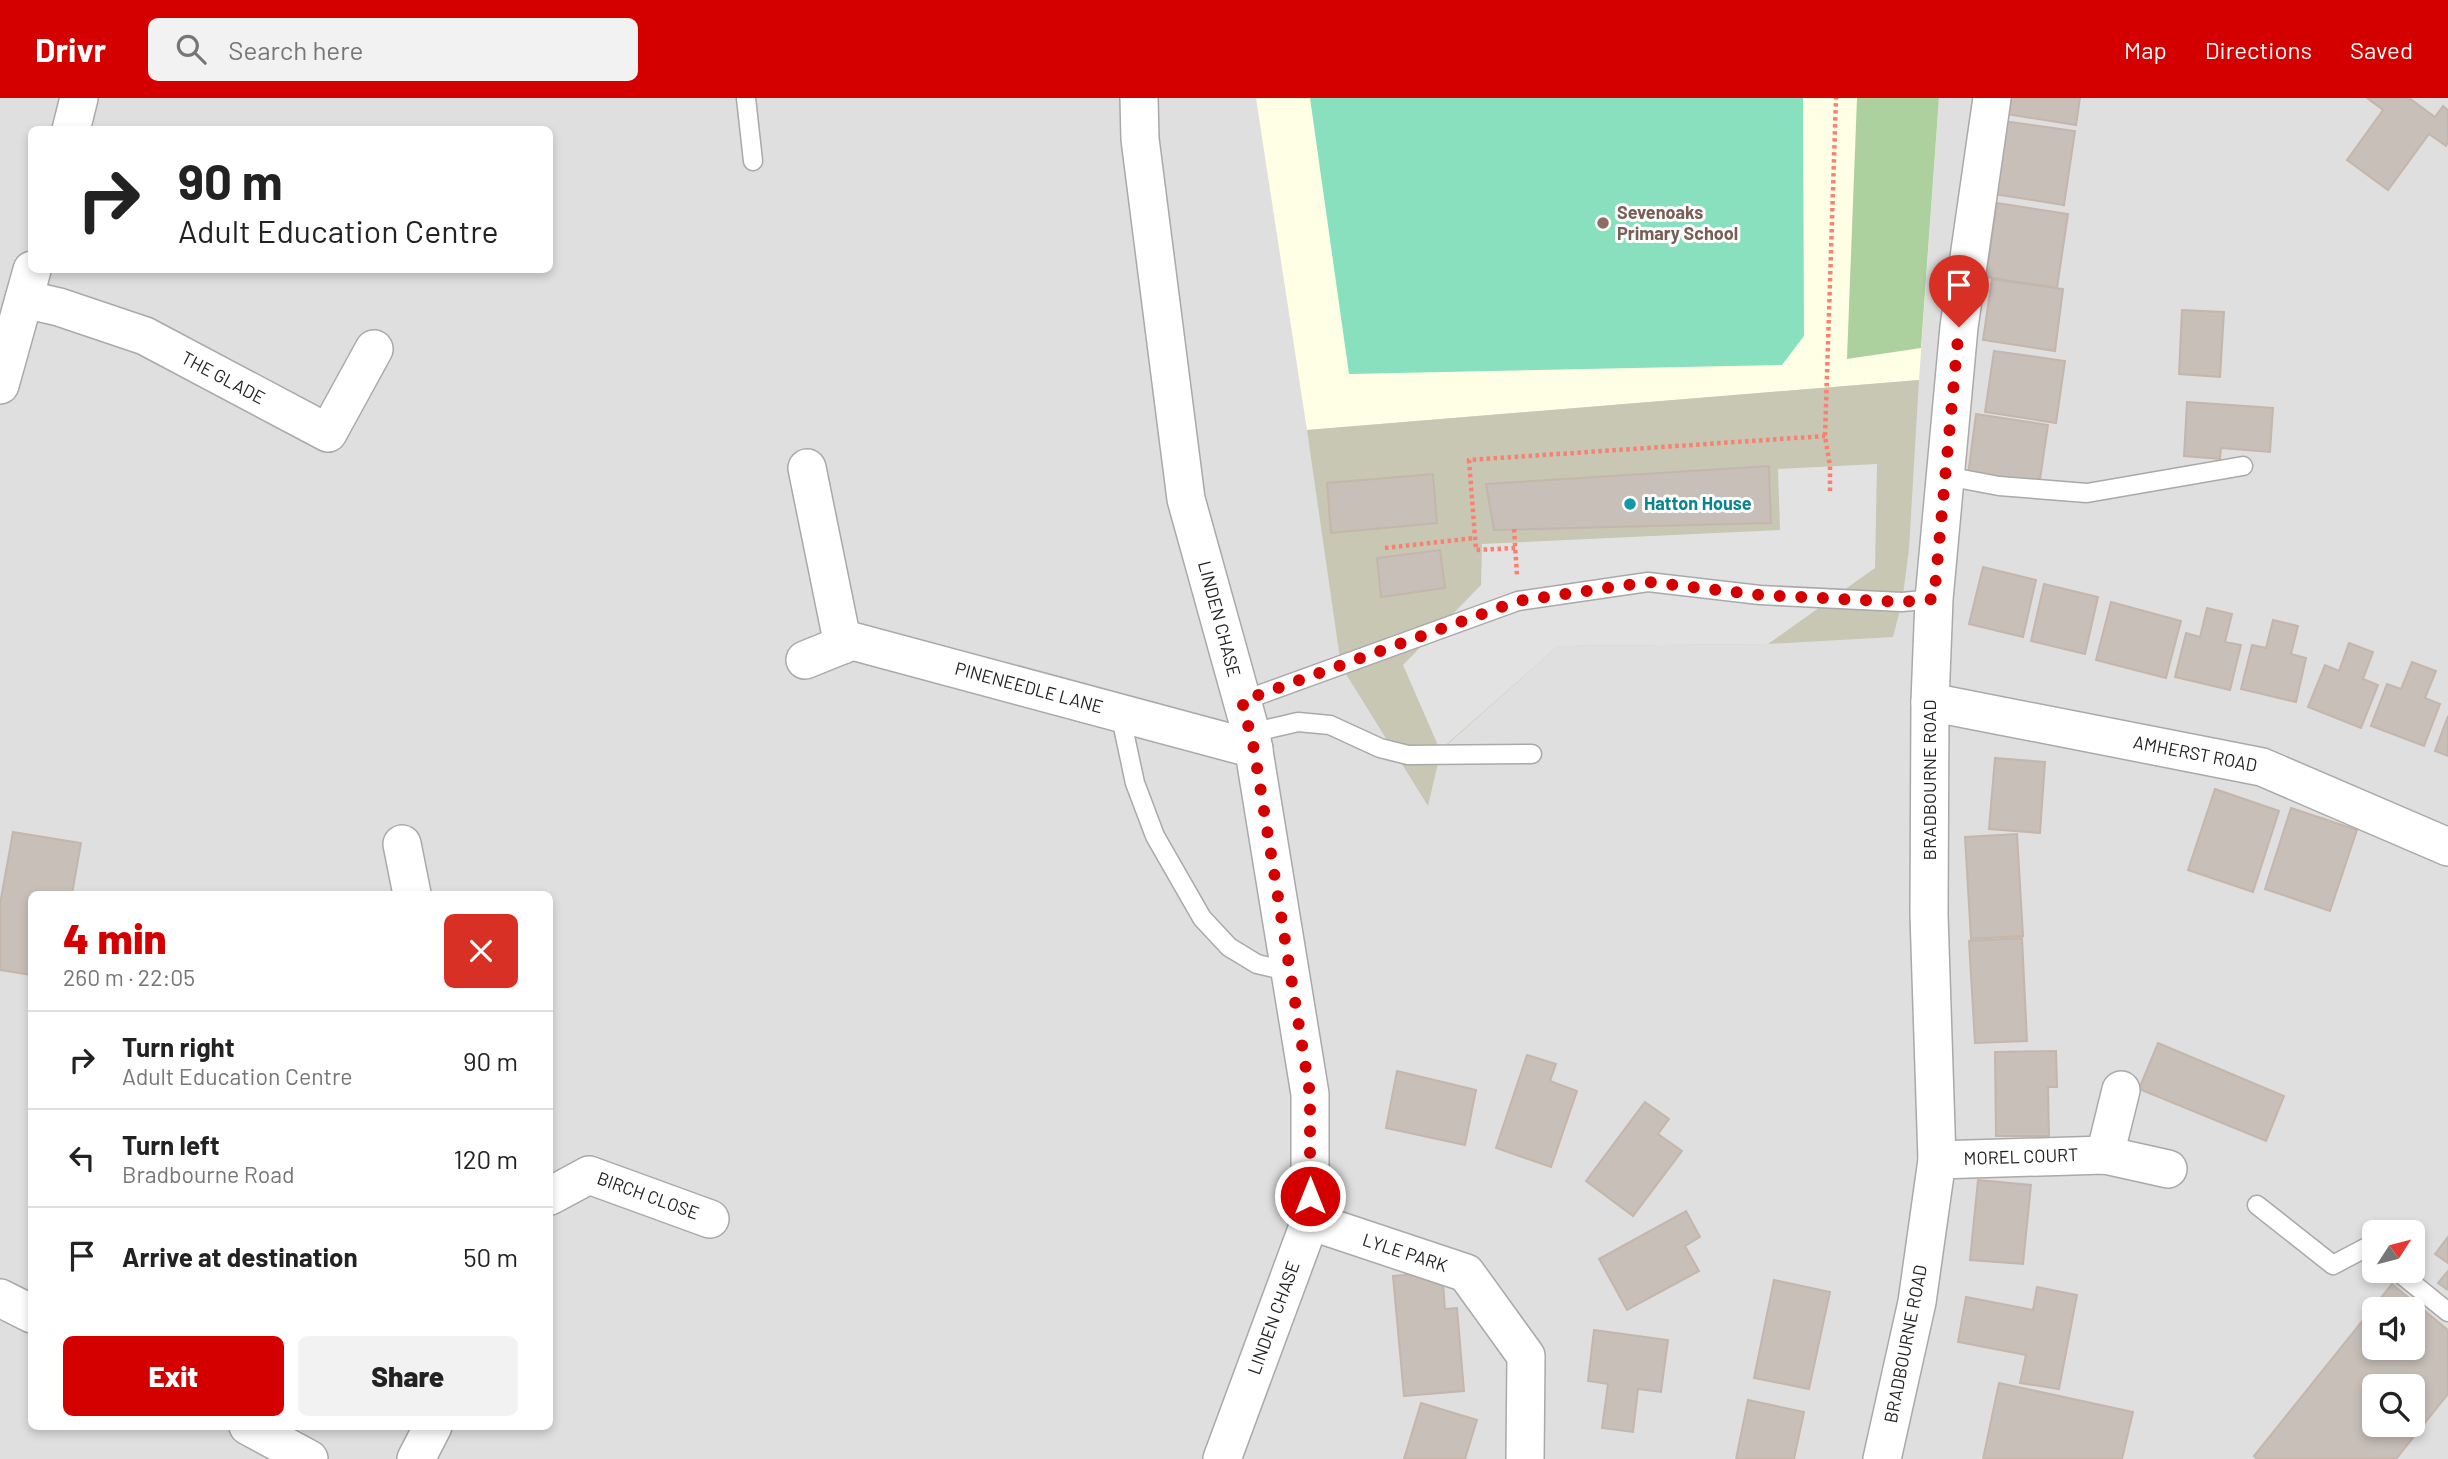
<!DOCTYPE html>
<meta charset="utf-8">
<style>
:root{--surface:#fff;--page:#f2f2f2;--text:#222;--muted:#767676;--line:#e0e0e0;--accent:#d40000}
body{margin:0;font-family:Barlow,sans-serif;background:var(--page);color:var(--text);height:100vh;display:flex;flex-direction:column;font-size:26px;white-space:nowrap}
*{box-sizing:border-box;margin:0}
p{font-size:23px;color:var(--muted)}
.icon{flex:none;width:38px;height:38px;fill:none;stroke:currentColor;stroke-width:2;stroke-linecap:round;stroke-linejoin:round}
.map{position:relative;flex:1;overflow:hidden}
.drawer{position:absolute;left:28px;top:793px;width:525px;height:539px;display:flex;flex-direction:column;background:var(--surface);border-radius:10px;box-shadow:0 4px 10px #0003}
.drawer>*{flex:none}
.hud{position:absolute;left:28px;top:28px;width:525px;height:147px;border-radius:10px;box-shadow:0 4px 10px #0003;background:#fff;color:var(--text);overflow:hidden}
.needle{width:46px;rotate:54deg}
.controls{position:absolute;left:2362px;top:1122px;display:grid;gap:14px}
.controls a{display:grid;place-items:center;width:63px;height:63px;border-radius:10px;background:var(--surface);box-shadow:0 4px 10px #0003;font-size:35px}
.pin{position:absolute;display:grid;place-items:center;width:60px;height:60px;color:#fff;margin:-72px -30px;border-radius:50% 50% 50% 0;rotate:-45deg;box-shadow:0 0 7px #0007}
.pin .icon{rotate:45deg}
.me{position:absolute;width:77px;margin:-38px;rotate:0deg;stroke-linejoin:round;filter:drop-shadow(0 0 5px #0008)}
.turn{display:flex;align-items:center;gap:24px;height:147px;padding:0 35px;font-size:32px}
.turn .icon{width:91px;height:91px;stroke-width:2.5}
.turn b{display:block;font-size:49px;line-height:60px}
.round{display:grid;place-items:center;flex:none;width:74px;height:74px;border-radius:10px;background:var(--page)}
.headline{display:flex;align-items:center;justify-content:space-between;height:119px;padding:0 35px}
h1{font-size:42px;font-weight:800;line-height:52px;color:var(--accent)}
.button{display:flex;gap:14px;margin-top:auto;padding:14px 35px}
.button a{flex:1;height:80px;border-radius:10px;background:var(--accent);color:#fff;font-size:28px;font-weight:800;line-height:80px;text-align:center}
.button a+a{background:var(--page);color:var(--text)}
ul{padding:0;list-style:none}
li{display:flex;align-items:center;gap:21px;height:98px;padding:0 35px;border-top:2px solid var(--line)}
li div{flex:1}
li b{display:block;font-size:26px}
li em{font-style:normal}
header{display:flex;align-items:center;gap:42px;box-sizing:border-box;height:98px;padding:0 35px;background:var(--accent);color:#fff}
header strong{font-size:33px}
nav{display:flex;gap:38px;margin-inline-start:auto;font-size:24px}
.search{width:490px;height:63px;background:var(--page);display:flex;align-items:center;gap:18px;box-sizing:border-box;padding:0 24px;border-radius:10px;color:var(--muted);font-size:26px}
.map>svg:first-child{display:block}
</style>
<header>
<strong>Drivr</strong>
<div class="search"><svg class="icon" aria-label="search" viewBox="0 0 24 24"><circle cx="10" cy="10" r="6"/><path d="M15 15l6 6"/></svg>Search here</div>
<nav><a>Map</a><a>Directions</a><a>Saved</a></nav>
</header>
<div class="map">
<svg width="2448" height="1361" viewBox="0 0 2448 1361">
<rect width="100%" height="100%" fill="#f2efe9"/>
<path fill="#e0dfdf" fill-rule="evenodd" d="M0 0H2448V1361H0ZM32 32H550V172H32ZM32 796H550V1328H32ZM2375 1134H2413V1172H2375ZM2375 1211H2413V1250H2375ZM2375 1288H2413V1326H2375Z"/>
<path fill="#ffffe5" d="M1256 0H1939L1919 282 1307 332Z"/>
<path fill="#c7c7b4" d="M1919 282 1909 451 1902 504 1893 539 1768 546 1558 548 1441 652 1428 708 1341 568 1307 332Z"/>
<path fill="#add19e" d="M1857 0H1939L1921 250 1847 261Z"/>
<path fill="#88e0be" d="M1310 0H1803L1804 238 1782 267 1349 276Z"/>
<path fill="#e2e2e2" d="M1877 366 1875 470 1768 546 1558 548 1440 652 1403 567 1481 487 1482 446 1780 432 1778 371Z"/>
<g fill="#c7bfb8" stroke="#c4b6ab" stroke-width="2" fill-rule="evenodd">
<path d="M2008 0H2080L2076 27 2006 16Z"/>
<path d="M2367 0H2409L2435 19 2443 8 2448 12V44L2446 48 2429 36 2388 92 2347 62 2383 12Z"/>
<path d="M2003 23 2075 33 2064 107 1993 96Z"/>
<path d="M1997 105 2068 116 2057 190 1986 179Z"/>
<path d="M1992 181 2063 191 2055 253 1983 242Z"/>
<path d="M2182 212 2224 214 2220 279 2179 276Z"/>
<path d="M1994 253 2065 263 2056 325 1985 314Z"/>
<path d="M2187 304 2273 310 2270 354 2221 350 2220 361 2184 358Z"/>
<path d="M1976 316 2048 327 2039 388 1968 377Z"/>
<path d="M1769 368 1771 425 1494 432 1486 386Z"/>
<path d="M1433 376 1437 425 1331 435 1327 385Z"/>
<path d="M1440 452 1445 490 1381 499 1377 460Z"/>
<path d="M1983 469 2036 482 2023 539 1969 526Z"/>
<path d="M2044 486 2098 499 2085 556 2031 543Z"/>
<path d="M2111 504 2181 523 2166 580 2096 562Z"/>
<path d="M2207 510 2232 516 2225 544 2241 547 2230 592 2175 579 2186 535 2200 539Z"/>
<path d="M2273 522 2298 528 2291 556 2306 560 2296 604 2241 591 2252 547 2266 550Z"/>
<path d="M2349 545 2373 554 2363 581 2378 587 2361 630 2308 609 2325 567 2339 573Z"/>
<path d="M2412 564 2436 573 2425 600 2440 606 2424 648 2371 628 2387 586 2401 591Z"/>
<path d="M2448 618V658L2435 653Z"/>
<path d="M1995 660 2045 664 2040 735 1989 731Z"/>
<path d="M2215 691 2279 713 2253 794 2188 772Z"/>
<path d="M2291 710 2357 732 2330 813 2265 791Z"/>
<path d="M13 734 81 745 72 796H32V877L0 872V806Z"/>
<path d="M2017 736 2023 838 1971 841 1965 739Z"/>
<path d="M2022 840 2027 943 1975 945 1969 843Z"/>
<path d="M2158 945 2284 998 2266 1043 2139 991Z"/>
<path d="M2056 953 2057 989H2048L2049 1038H1996L1995 954Z"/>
<path d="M1527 957 1556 966 1550 983 1577 993 1551 1069 1496 1050Z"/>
<path d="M1397 973 1476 992 1465 1047 1386 1030Z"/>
<path d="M1645 1004 1669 1021 1658 1036 1682 1053 1633 1118 1586 1083Z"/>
<path d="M1978 1082 2031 1087 2023 1166 1970 1162Z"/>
<path d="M1686 1113 1700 1139 1685 1148 1699 1173 1627 1212 1599 1161Z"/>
<path d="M2448 1139V1165L2435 1156Z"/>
<path d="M2448 1173V1192L2438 1185Z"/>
<path d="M1442 1174 1445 1211 1457 1210 1464 1293 1404 1298 1393 1178Z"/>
<path d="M1774 1182 1830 1194 1809 1291 1754 1280Z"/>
<path d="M2392 1186 2448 1232V1296L2396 1361H2257L2254 1358ZM2375 1211H2413V1250H2375ZM2375 1288H2413V1326H2375Z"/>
<path d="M2037 1189 2077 1197 2059 1291 2020 1285 2026 1257 1958 1244 1966 1199 2033 1212Z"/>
<path d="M1594 1232 1668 1242 1661 1294 1638 1291 1633 1334 1602 1330 1608 1286 1588 1283Z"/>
<path d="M1999 1285 2133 1314 2122 1361H1983Z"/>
<path d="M1748 1302 1804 1314 1794 1361H1736Z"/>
<path d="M1421 1305 1477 1322 1465 1361H1404Z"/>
</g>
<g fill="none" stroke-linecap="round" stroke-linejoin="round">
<defs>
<g id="lane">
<path d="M746 0 753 63"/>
<path d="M1946 378 1999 388 2087 395 2243 368"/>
<path d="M1242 603 1518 503 1648 484 1760 497 1902 504 1934 501"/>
<path d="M1120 615 1135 685 1155 738 1202 820 1229 849 1257 866 1291 874"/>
<path d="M1251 635 1298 624 1330 627 1380 650 1408 657 1532 656"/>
<path d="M2257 1107 2333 1167 2367 1149 2375 1156"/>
<path d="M2396 1172 2448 1214"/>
</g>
<g id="street">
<path d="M1139 0 1140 41 1186 401 1251 635 1310 996V1123L1222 1361"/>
<path d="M71 32 79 0"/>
<path d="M24 201 59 209 145 238 328 335 374 251"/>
<path d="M0 287 32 172"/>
<path d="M807 370 843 547"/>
<path d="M805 562 852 543 1254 651"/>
<path d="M1930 604 2262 669 2448 749"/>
<path d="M402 746 412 796"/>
<path d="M2105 1057 2121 992"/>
<path d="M1937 1062 2105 1057 2168 1071"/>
<path d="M550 1098 589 1077 710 1121"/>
<path d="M1310 1123 1466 1175 1526 1258 1525 1361"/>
<path d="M0 1200 32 1216"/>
<path d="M248 1328 309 1361"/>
<path d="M416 1361 433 1328"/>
<path d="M1882 1361 1917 1204 1937 1062 1929 817 1930 604 1934 501 1959 229 1992 0"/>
</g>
</defs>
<use href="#lane" stroke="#a9a9a9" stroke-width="21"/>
<use href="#street" stroke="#a9a9a9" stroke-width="40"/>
<g stroke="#fa8072" stroke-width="4.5" stroke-dasharray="3.5 3.5" stroke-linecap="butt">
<path d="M1830 393V368L1825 338 1836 0"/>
<path d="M1514 431 1517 477"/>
<path d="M1385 450 1475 440"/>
<path d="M1515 450 1476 452 1469 362 1825 338"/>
</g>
<use href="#lane" stroke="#fff" stroke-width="18"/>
<use href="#street" stroke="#fff" stroke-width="37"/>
</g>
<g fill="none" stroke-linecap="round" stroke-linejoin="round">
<path stroke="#d40000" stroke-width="12" stroke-dasharray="0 21.6" d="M1310 1098V996L1254 651 1242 603 1518 503 1648 484 1760 497 1902 504 1934 501 1959 229"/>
</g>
<circle fill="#8d6e63" stroke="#fff" stroke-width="2.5" cx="1603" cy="125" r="7"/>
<circle fill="#0f9aa8" stroke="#fff" stroke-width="2.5" cx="1630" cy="406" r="7"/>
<g text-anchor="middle" stroke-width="6" stroke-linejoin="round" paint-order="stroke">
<g font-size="18" font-weight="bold" fill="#785e54" stroke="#fff" text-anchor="start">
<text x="1617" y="121">Sevenoaks<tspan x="1617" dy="21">Primary School</tspan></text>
</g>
<g font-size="18" fill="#222" stroke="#fff">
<text transform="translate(223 280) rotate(28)" y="6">THE GLADE</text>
<text transform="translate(1219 521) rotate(75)" y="6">LINDEN CHASE</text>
<text transform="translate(1029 590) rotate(15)" y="6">PINENEEDLE LANE</text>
<text transform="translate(2195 656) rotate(11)" y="6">AMHERST ROAD</text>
<text transform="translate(1930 682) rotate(-90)" y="6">BRADBOURNE ROAD</text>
<text transform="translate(2021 1059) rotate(-2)" y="6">MOREL COURT</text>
<text transform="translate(648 1098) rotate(20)" y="6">BIRCH CLOSE</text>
<text transform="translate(1405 1155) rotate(18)" y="6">LYLE PARK</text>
<text transform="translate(1274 1220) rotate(-70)" y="6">LINDEN CHASE</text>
<text transform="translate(1906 1246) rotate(-79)" y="6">BRADBOURNE ROAD</text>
</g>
<g font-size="18" font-weight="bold" fill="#0d838f" stroke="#fff" text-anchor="start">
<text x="1644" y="412">Hatton House</text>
</g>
</g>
</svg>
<div class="controls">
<a><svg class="needle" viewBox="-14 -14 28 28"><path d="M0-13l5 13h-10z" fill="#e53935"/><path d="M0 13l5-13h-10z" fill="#767676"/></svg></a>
<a><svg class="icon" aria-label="sound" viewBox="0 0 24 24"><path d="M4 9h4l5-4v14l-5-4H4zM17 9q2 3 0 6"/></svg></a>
<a><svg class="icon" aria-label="search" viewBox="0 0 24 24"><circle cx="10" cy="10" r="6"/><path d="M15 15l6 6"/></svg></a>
</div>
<div class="pin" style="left:1959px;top:229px;background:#d93025"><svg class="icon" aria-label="arrive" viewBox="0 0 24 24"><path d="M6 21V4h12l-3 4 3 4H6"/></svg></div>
<svg class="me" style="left:1310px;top:1098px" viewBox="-20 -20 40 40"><circle r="17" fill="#d40000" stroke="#fff" stroke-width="3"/><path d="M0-11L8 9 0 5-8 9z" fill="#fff"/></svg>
<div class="hud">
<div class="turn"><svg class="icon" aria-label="right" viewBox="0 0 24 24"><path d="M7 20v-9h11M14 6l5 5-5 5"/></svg><div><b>90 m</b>Adult Education Centre</div></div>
</div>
<section class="drawer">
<div class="headline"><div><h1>4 min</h1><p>260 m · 22:05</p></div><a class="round" style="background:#d93025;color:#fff"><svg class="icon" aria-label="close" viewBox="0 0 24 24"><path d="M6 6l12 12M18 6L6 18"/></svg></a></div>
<ul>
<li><svg class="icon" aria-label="right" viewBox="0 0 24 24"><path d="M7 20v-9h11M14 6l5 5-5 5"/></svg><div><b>Turn right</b><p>Adult Education Centre</p></div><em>90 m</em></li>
<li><svg class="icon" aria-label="left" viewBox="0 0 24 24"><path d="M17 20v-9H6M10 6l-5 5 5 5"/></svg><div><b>Turn left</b><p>Bradbourne Road</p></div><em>120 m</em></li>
<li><svg class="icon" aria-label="arrive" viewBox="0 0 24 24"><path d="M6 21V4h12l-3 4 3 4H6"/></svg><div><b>Arrive at destination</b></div><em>50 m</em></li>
</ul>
<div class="button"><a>Exit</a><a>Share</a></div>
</section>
</div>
